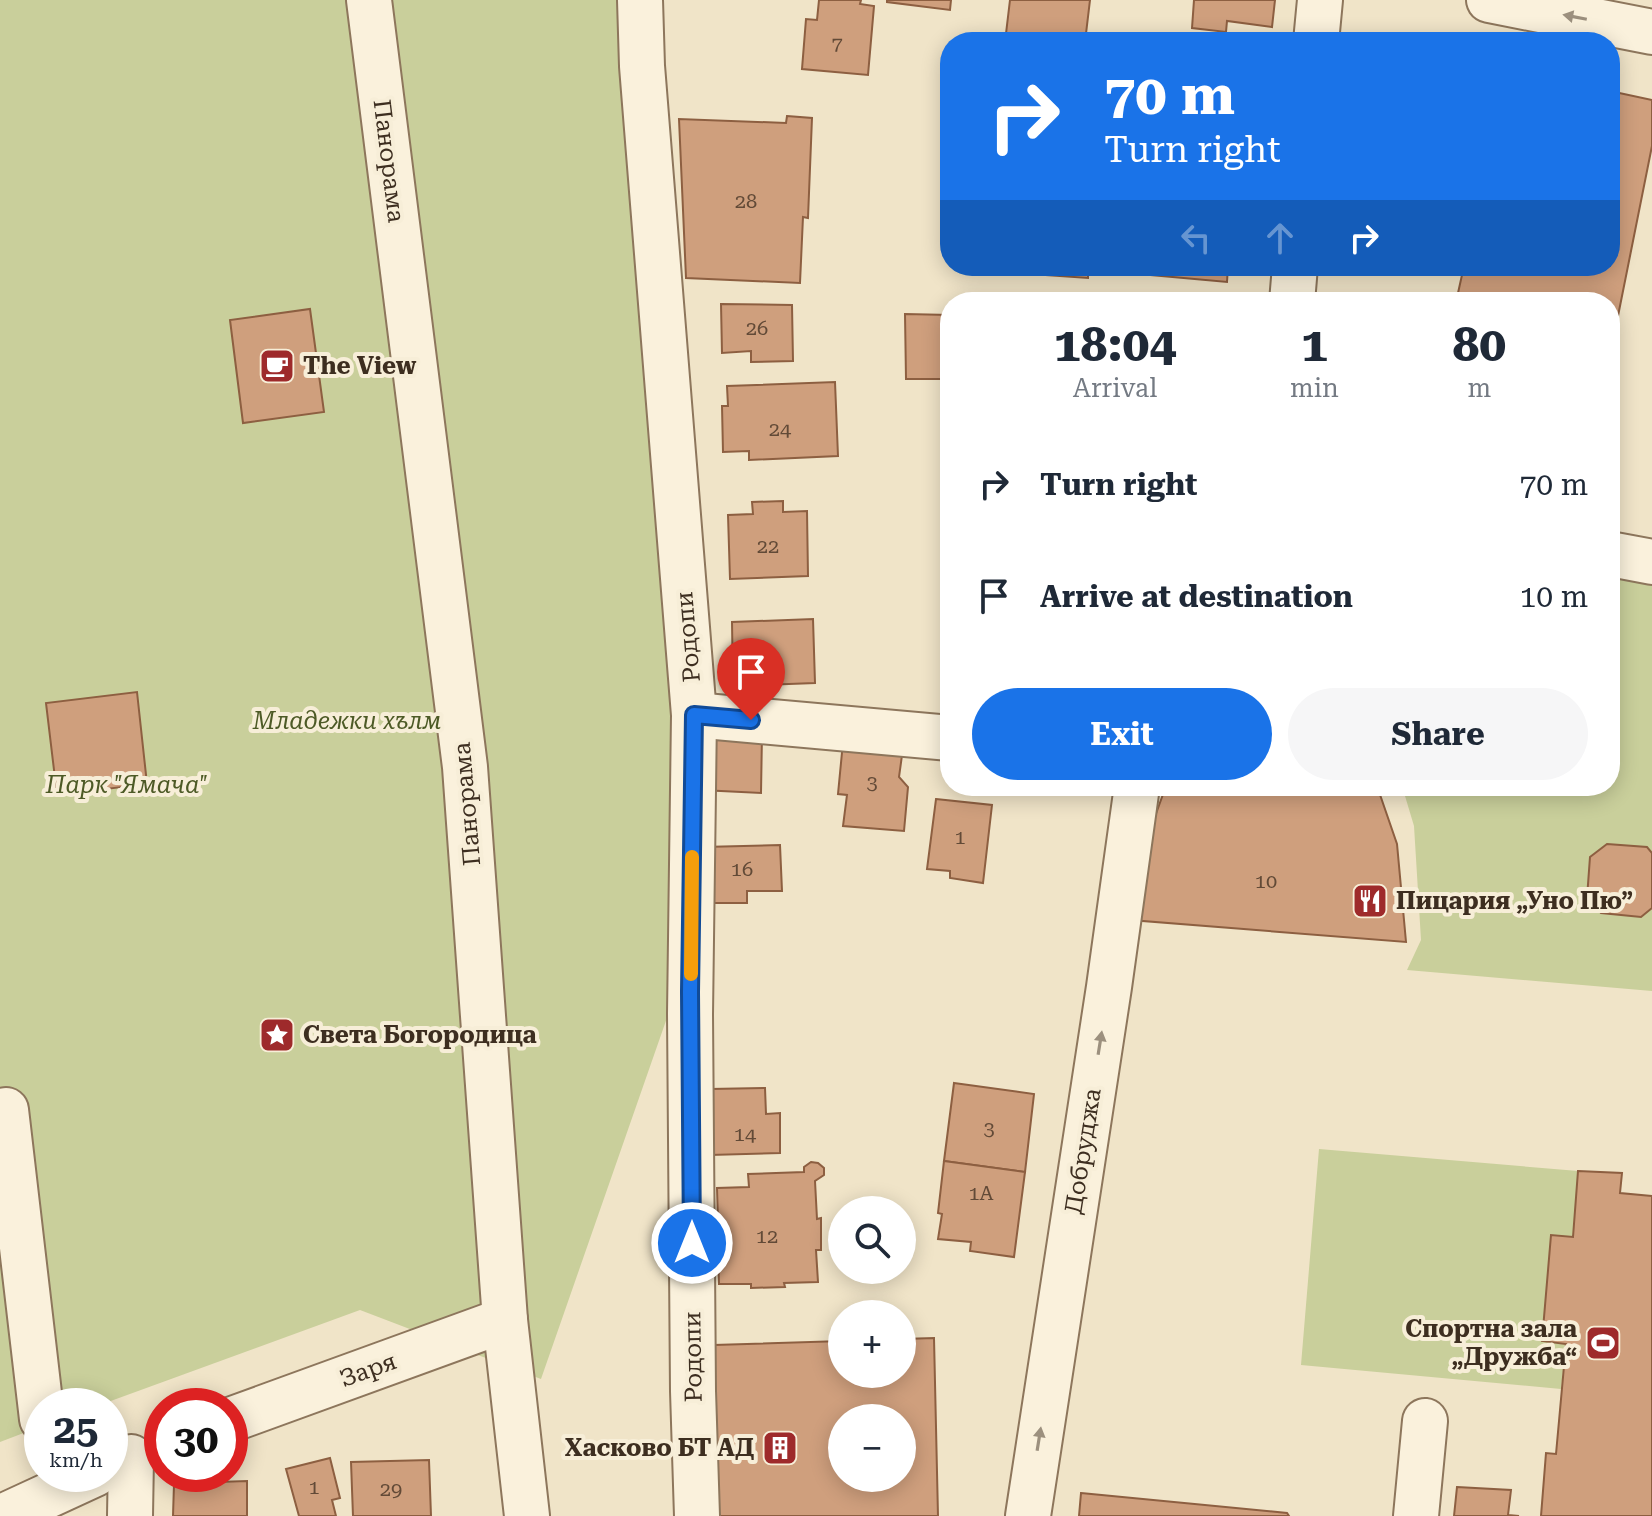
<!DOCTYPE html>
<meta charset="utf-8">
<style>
:root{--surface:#fff;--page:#f6f6f7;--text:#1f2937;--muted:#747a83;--accent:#1a73e8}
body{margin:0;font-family:"Roboto Serif",serif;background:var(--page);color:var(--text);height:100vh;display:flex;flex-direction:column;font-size:30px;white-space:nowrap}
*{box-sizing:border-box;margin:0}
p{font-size:26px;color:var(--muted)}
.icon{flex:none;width:44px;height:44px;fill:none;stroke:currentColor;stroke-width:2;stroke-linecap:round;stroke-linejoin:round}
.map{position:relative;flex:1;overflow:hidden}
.details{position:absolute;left:940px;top:292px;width:680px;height:504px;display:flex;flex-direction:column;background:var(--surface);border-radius:32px;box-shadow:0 4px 20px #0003}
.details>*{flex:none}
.hud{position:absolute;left:940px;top:32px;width:680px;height:244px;border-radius:32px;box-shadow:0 4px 20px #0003;background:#1a73e8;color:#fff;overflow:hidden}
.tools{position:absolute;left:828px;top:1196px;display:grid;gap:16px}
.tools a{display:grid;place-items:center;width:88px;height:88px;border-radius:50%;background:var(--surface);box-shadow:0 4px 20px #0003;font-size:40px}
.speed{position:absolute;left:24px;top:1388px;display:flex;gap:16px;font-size:40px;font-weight:700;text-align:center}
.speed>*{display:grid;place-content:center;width:104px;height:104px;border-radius:50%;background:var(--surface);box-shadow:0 4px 20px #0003;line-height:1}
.speed small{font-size:20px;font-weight:400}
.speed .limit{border:12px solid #d22;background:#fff;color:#111}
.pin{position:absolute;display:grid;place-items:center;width:68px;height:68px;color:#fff;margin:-82px -34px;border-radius:50% 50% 50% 0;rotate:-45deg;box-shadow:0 0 8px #0007}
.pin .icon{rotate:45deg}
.me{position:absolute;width:88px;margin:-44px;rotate:0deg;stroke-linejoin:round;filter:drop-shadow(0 0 6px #0008)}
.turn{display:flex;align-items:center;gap:28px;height:168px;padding:0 32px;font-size:36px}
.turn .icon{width:104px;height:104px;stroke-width:2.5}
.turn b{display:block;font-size:56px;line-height:68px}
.lanes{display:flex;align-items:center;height:76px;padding:0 32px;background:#0003;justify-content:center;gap:40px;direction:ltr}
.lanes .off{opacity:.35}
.eta{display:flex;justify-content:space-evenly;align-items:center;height:136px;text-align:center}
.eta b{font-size:48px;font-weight:700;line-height:56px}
.cta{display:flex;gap:16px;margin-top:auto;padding:16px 32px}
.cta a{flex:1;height:92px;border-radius:48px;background:var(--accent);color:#fff;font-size:32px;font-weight:700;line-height:92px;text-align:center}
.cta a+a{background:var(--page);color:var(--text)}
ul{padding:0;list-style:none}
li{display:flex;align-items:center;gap:24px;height:112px;padding:0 32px}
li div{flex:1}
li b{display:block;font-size:30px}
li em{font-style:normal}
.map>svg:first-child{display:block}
</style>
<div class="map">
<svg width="1652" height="1516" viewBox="0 0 1652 1516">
<rect width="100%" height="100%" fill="#f0e4c8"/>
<g fill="#c9cf9b">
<path d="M0 0H643L691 949 541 1379 360 1310 97 1406H42V1426L0 1442Z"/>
<path d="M1610 564 1652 574V991L1407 970 1421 940 1414 826 1402 786H1610Z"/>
<path d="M1319 1149 1578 1171 1573 1237 1551 1236 1542 1341 1566 1344 1561 1389 1301 1365Z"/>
</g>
<g fill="#cf9f7d" stroke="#8d5f41" stroke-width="2" fill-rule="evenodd">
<path d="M819 0H861L860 4 874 6 868 75 802 69 806 19 817 20Z"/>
<path d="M887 0H951L950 10 887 2Z"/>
<path d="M1010 0H1090L1085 42H1005Z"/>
<path d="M1194 0H1275L1272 27 1227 21 1226 32 1192 28Z"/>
<path d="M1610 91 1652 100V146L1610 356V302H1456L1464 266H1610Z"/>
<path d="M787 116 812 118 808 218 803 217 800 283 686 278 679 119 786 123Z"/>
<path d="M1002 266H1088V278L1001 272Z"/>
<path d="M1140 266H1228L1227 282 1140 274Z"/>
<path d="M721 304 792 305 793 361 751 362V351L722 353Z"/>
<path d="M310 309 324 412 243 423 230 320Z"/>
<path d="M905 314 950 315V379H906Z"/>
<path d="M835 382 838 456 749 460V451L723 452 722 406H728L727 386Z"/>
<path d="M783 501V512L807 511 808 576 730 579 728 515 753 514 752 502Z"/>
<path d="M813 619 815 683 733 686 732 622Z"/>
<path d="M137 692 147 784 57 795 46 703Z"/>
<path d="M710 731 762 734 761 793 701 790Z"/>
<path d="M843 742 903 748 899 777 908 787 904 831 843 826 847 795 838 794Z"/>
<path d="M1166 786H1377L1397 844 1406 942 1118 919Z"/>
<path d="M936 799 992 805 983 883 950 878V871L927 869Z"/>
<path d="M1607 844 1647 847 1652 853V908L1641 917 1601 913 1587 898 1590 857Z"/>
<path d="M780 845 782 891H747V903H704L703 847Z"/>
<path d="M954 1083 1034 1094 1025 1172 944 1161Z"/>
<path d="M765 1088 766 1114 780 1113V1153L710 1155V1089Z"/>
<path d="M944 1161 1025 1172 1014 1257 970 1251 971 1242 938 1239 942 1214 938 1213Z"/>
<path d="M811 1162 818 1163 824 1168V1175L815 1181 817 1219 821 1218V1250H816L818 1282 784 1283 785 1287 751 1288V1284H719L718 1254H713L712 1220 718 1221 717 1188 749 1187 748 1174 804 1172V1167Z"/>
<path d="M1578 1171 1622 1173 1620 1193 1652 1196V1516H1541L1546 1453 1556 1454 1566 1344 1542 1341 1551 1235 1573 1237Z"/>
<path d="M934 1338 938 1516H719L714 1345 842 1341V1374H902V1339ZM842 1418H902V1478H842Z"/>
<path d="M330 1458 340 1498 332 1500 336 1516H299L286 1469Z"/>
<path d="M429 1460 431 1516H353L351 1462Z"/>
<path d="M204 1474H215L218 1482 247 1481V1516H173L174 1484Z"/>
<path d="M1457 1487 1511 1490 1508 1515 1519 1516H1454Z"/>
<path d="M1081 1493 1287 1513 1289 1516H1079Z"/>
</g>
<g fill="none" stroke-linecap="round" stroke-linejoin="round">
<defs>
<g id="minor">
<path d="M369 0 465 767 505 1320 527 1516"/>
<path d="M640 0 642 66 694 715 690 1014 693 1391 697 1516"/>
<path d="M1489 0 1652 32"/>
<path d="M1316 42 1320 0"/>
<path d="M1292 302 1295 266"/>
<path d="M1610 554 1652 562"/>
<path d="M694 715 950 738"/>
<path d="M6 1110 42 1419"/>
<path d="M230 1420 505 1320"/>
<path d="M4 1516 95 1474"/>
<path d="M130 1516 131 1457"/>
<path d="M1028 1516 1109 987 1137 786"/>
<path d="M1416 1516 1425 1421"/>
</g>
</defs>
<use href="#minor" stroke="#8d765c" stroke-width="48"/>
<use href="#minor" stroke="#faf1dc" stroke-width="44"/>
</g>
<defs><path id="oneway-solid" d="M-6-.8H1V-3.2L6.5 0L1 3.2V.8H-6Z" transform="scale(2)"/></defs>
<g fill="#9c907e">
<use href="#oneway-solid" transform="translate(1575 17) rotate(-169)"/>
<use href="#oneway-solid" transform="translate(1100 1043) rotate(-81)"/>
<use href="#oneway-solid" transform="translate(1039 1439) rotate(-81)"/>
</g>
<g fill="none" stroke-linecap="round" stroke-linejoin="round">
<defs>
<path id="route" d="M692 1243 690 992 694 715 751 720"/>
</defs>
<use href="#route" stroke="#114b97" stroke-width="20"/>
<use href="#route" stroke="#1a73e8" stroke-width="14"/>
<path stroke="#f59e0b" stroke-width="14" d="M691 974 692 857"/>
</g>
<defs>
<symbol id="cafe-square" viewBox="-11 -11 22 22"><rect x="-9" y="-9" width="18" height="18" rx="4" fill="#9e2a2b" stroke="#f7eed8"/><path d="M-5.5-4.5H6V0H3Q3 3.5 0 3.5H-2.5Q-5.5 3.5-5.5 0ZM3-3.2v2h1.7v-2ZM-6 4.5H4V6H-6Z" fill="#fff"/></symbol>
<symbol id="restaurant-square" viewBox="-11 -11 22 22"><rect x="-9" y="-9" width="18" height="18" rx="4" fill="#9e2a2b" stroke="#f7eed8"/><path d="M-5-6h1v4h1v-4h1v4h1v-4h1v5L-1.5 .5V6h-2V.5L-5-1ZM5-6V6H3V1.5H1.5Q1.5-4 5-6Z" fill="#fff"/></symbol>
<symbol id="sight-square" viewBox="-11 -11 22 22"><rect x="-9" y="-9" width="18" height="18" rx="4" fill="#9e2a2b" stroke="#f7eed8"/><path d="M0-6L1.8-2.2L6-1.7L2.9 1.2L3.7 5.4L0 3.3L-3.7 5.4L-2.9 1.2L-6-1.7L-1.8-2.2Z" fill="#fff"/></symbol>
<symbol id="stadium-square" viewBox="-11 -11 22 22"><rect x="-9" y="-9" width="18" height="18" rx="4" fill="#9e2a2b" stroke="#f7eed8"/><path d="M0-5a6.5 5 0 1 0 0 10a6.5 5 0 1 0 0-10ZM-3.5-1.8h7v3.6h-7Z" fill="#fff"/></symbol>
<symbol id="building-square" viewBox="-11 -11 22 22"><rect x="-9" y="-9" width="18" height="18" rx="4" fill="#9e2a2b" stroke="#f7eed8"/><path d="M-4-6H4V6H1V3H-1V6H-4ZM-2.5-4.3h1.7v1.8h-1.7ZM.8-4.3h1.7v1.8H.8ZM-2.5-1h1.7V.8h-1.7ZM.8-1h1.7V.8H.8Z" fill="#fff"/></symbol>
</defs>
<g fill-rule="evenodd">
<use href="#cafe-square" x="257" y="346" width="40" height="40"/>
<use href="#restaurant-square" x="1350" y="881" width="40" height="40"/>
<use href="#sight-square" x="257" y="1015" width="40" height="40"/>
<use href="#stadium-square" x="1583" y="1323" width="40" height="40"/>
<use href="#building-square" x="760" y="1428" width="40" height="40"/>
</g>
<g text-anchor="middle" stroke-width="8" stroke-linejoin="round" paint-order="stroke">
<g font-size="20" fill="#624a37">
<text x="837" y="51">7</text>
<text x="746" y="208">28</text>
<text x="757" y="335">26</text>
<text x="780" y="436">24</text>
<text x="768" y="553">22</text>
<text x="872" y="789">3</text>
<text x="960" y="844">1</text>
<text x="742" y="876">16</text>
<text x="1266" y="888">10</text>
<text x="989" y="1135">3</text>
<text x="745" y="1141">14</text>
<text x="981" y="1200">1А</text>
<text x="767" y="1243">12</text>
<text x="314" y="1494">1</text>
<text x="391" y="1496">29</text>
</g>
<g font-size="24" fill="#3d2e20" stroke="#f7eed8">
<text transform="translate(389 161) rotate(83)" y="8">Панорама</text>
<text transform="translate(688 637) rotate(-95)" y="8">Родопи</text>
<text transform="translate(467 804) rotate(-95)" y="8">Панорама</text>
<text transform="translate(1083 1151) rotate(-81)" y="8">Добруджа</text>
<text transform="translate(693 1357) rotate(-91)" y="8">Родопи</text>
<text transform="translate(368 1370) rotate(-20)" y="8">Заря</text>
</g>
<g font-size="24" font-weight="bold" fill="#3d2e20" stroke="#f7eed8" text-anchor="start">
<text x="303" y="374">The View</text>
<text x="1396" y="909">Пицария „Уно Пю”</text>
<text x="303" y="1043">Света Богородица</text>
<text x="1577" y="1337" text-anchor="end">Спортна зала<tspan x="1577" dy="28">„Дружба“</tspan></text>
<text x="754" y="1456" text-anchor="end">Хасково БТ АД</text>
</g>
<g font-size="24" font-style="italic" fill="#4d5a26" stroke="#f7eed8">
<text x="347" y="729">Младежки хълм</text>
<text x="127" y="793">Парк "Ямача"</text>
</g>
</g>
</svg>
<div class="tools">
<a><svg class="icon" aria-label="search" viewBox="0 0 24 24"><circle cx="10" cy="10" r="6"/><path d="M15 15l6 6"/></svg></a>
<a>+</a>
<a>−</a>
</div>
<div class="speed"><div>25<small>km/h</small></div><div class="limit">30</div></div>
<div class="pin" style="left:751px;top:720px;background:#d93025"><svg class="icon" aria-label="arrive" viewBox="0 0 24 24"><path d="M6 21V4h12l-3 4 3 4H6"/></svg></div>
<svg class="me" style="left:692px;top:1243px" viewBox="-20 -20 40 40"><circle r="17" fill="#1a73e8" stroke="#fff" stroke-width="3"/><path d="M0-11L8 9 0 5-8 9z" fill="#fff"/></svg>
<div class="hud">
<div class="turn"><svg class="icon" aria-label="right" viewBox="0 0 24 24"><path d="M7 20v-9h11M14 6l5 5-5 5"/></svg><div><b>70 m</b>Turn right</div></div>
<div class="lanes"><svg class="icon off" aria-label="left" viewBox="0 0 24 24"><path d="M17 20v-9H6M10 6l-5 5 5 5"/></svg><svg class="icon off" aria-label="ahead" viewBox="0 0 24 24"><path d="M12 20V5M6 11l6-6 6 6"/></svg><svg class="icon" aria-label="right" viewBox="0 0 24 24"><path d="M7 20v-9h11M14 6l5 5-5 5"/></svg></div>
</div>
<section class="details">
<div class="eta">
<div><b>18:04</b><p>Arrival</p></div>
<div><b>1</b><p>min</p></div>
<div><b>80</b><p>m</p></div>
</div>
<ul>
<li><svg class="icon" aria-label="right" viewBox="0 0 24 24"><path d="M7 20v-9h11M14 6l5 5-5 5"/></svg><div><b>Turn right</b></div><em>70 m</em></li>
<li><svg class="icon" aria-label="arrive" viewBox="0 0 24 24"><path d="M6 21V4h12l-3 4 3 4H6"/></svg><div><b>Arrive at destination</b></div><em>10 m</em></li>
</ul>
<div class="cta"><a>Exit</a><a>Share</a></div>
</section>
</div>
